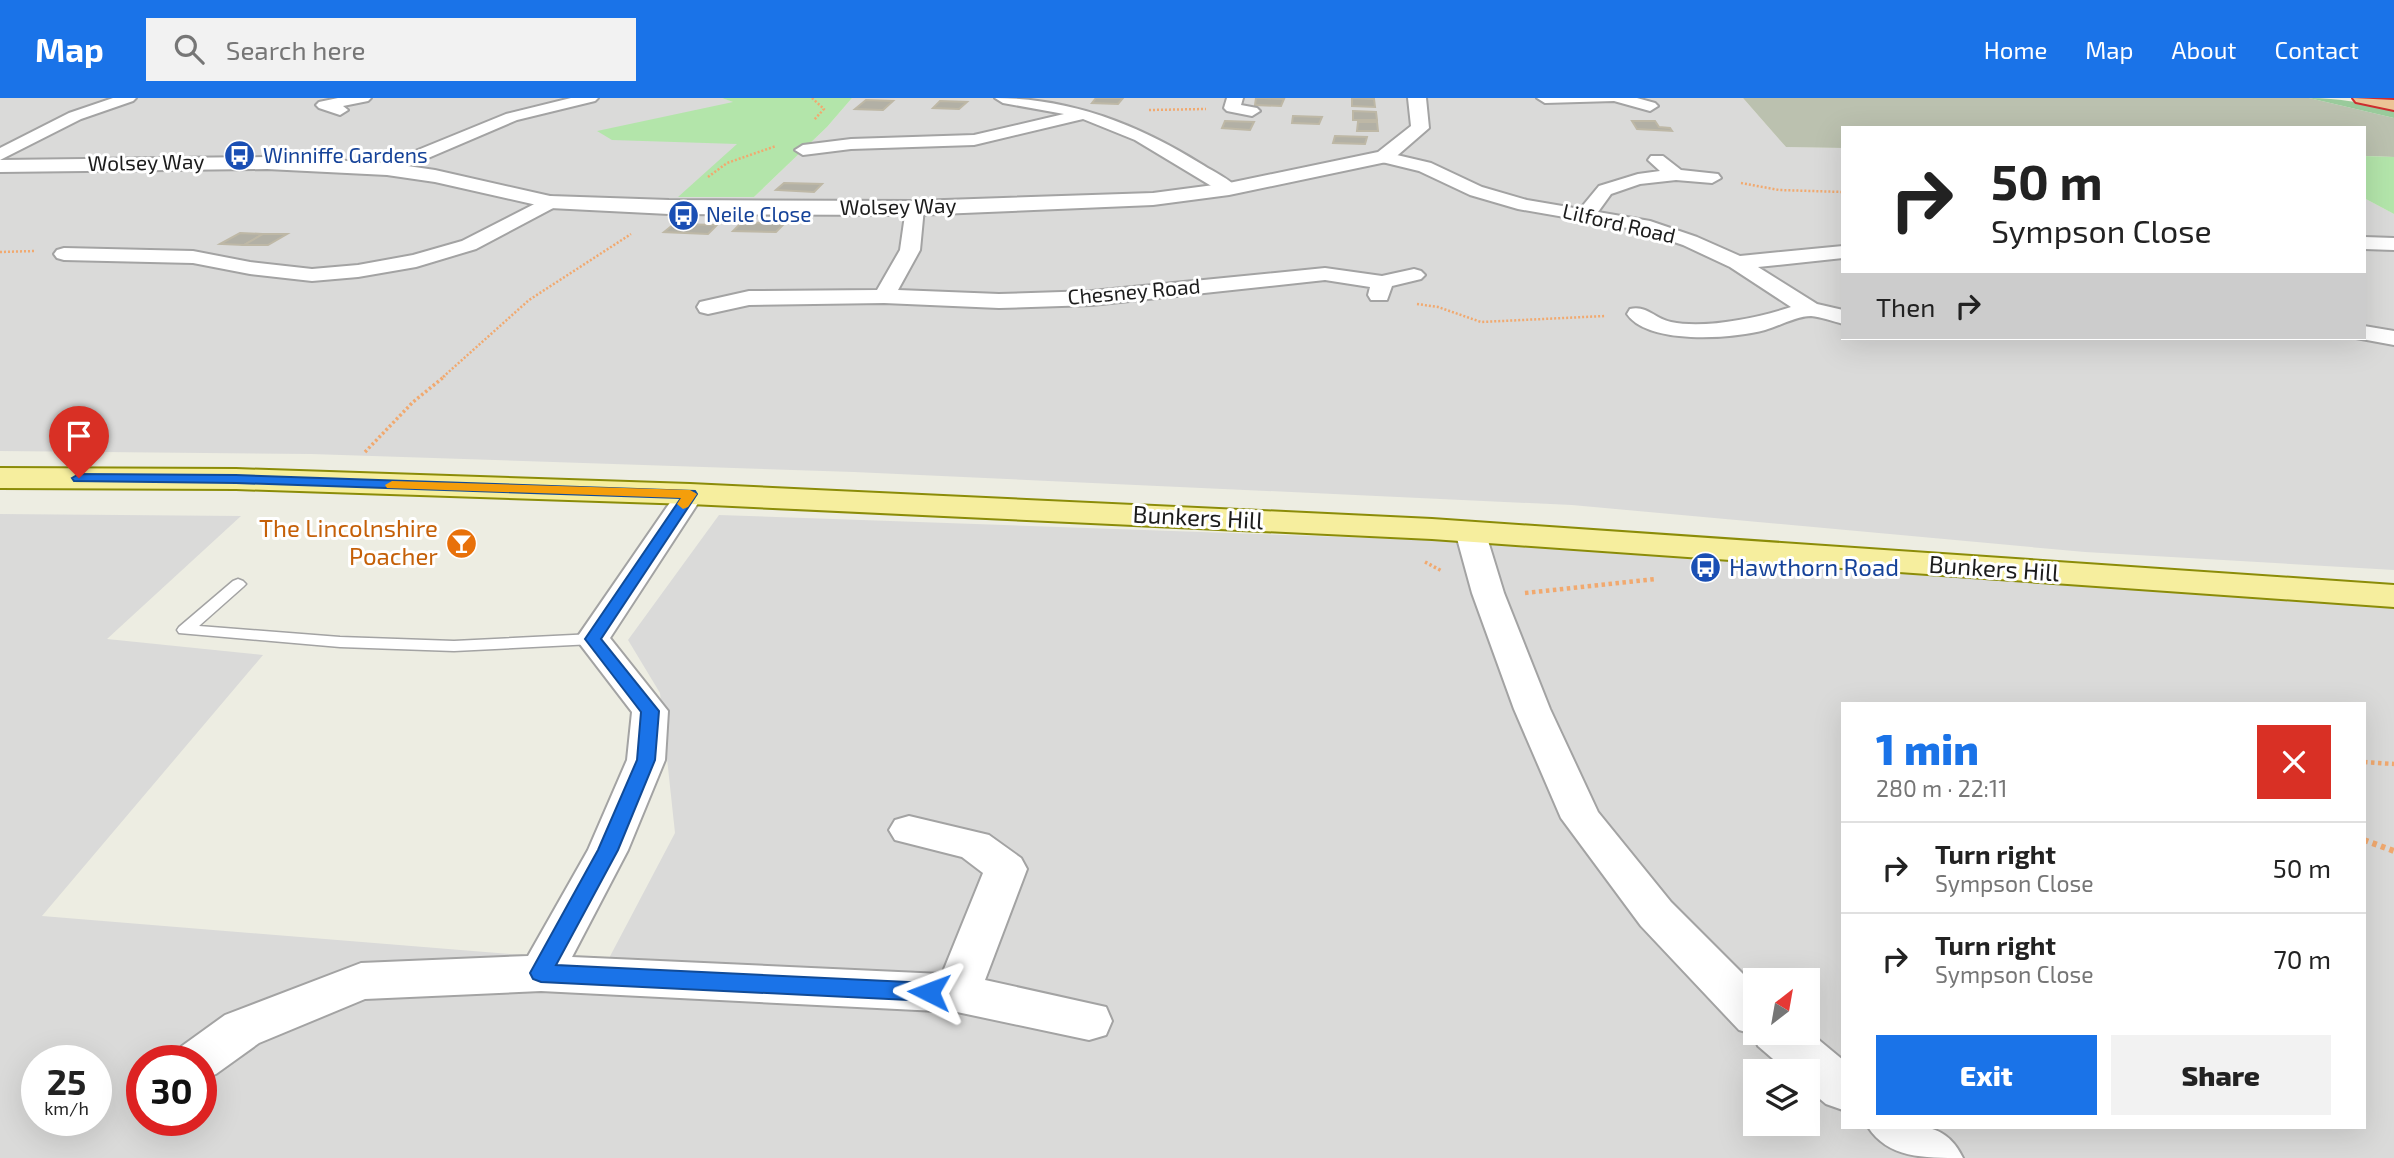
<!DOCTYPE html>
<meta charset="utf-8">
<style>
:root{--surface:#fff;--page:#f2f2f2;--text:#222;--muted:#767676;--line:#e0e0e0;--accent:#1a73e8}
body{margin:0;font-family:"Exo 2",sans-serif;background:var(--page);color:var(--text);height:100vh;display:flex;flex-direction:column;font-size:26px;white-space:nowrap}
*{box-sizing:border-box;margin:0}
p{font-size:23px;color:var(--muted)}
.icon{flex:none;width:38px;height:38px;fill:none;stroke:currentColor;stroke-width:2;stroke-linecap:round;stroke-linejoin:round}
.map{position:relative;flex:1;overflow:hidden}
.sheet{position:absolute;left:1841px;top:604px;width:525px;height:427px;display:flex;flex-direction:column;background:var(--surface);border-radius:0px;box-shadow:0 7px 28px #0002}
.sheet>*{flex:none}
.top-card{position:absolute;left:1841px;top:28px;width:525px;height:214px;border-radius:0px;box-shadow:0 7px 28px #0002;background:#fff;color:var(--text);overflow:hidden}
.needle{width:46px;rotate:31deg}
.controls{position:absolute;left:1743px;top:870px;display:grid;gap:14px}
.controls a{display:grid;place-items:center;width:77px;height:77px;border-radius:0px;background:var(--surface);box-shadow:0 7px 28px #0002;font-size:35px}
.speed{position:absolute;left:21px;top:947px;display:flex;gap:14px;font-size:35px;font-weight:700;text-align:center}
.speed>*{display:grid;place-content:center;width:91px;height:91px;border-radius:50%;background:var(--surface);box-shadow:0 7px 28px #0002;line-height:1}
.speed small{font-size:18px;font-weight:400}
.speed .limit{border:10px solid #d22;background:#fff;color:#111}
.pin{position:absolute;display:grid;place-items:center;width:60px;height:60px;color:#fff;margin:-72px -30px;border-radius:50% 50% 50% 0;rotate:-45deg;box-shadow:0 0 7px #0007}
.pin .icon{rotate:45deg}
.me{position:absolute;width:77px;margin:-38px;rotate:273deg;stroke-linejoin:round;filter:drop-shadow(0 0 5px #0008)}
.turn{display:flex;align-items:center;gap:24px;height:147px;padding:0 35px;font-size:32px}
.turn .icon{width:91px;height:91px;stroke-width:2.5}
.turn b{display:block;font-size:49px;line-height:60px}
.then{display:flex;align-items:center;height:66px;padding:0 35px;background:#0003;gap:14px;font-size:26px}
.round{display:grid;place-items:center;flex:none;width:74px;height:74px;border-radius:0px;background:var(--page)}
.head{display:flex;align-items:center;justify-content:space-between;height:119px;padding:0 35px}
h1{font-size:42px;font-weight:800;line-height:52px;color:var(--accent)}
.button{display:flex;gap:14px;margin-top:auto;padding:14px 35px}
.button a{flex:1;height:80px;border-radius:0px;background:var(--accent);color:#fff;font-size:28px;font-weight:800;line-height:80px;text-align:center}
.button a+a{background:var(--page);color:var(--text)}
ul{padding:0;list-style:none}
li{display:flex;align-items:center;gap:21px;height:91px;padding:0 35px;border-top:2px solid var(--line)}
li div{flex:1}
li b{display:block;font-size:26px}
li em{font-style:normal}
header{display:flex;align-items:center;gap:42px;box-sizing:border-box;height:98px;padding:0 35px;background:var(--accent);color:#fff}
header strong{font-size:33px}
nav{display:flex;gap:38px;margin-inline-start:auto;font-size:24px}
.search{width:490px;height:63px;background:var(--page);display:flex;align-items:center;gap:18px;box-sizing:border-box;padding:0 24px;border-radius:0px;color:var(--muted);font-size:26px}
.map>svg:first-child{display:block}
</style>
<header>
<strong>Map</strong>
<div class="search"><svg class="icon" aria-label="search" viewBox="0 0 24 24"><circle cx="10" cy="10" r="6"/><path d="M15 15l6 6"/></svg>Search here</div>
<nav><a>Home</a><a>Map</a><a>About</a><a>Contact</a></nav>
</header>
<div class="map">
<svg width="2394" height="1060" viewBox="0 0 2394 1060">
<rect width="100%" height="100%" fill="#edede2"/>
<g fill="#dadad9" fill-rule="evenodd">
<path d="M0 0H722L734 4 740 46 754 99 827 29 852 0H1743L1786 49 1843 50V240H2364V100L2394 116V472L2085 454 1572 407 854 374 311 356 0 353Z"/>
<path d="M0 416 241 418 107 541 263 557 42 818 607 864 675 735 660 595 628 542 719 417 1429 442 1483 441 2394 503V1060H0ZM1843 606H2364V1029H1843ZM1755 882H1808V934H1755ZM37 962H96V1022H37ZM142 962H201V1022H142ZM1755 973H1808V1026H1755Z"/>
</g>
<path fill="#bbc1af" d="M1743 0H2309L2394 20V59L2364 58V30H1843V50L1786 49Z"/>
<g fill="#b3e5aa">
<path d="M722 0H852L827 29 754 99H678L737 46 612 42 597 33 733 4Z"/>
<path d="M2364 58 2394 59V116L2364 100Z"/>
</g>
<path fill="#99ca9b" d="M2309 0C2339 0 2365 5 2394 12V20Z"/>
<g fill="#b2b0a5" stroke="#beb8a6" stroke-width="2">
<path d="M1096 0H1123L1118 6 1092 5Z"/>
<path d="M1256 0H1263L1284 1 1281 8 1255 7Z"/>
<path d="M1352 0 1374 1 1375 9 1352 8Z"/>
<path d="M866 2 893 3 883 12 855 11Z"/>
<path d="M940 3 967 4 959 11 933 10Z"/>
<path d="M1353 13 1376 14 1377 22H1353Z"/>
<path d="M1293 18 1322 19 1319 26 1292 25Z"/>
<path d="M1225 23 1254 24 1250 32 1222 30Z"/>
<path d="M1632 23H1655L1659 29 1670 30 1672 33 1637 31Z"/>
<path d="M1358 24H1377L1378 33H1357Z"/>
<path d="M1335 38 1367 39 1365 46 1333 45Z"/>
<path d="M784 85 822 86 814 94 776 92Z"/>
<path d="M742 124 784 126 776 134 733 133Z"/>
<path d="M674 126 717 127 708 136 664 134Z"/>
<path d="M240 135 263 136 244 147 220 146Z"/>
<path d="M263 136H287L268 147H244Z"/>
</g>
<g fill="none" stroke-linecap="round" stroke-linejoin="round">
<defs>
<path id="service" d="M238 481 243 483 246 486 243 489 199 528 340 539 454 543 593 536 601 541 593 546 454 553 340 549 179 535 177 532 179 529 233 483Z"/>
<g id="minor">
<path d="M113 0H136L133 3 81 21 0 62V50L69 15Z"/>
<path d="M338 0H371L368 3 343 8 348 12 340 17 319 10 316 7 319 4Z"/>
<path d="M571 0H598L595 3 517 22 393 75 387 76 378 71 381 67 506 16Z"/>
<path d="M995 0C1071 0 1139 27 1203 67 1214 74 1230 81 1238 91L1235 95H1223L1135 42 1083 21 974 47 851 51 803 57 795 52 803 47 851 41 974 37 1064 16 1003 5Z"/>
<path d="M1227 0H1243L1241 7 1257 10 1260 13 1252 18 1227 13 1224 10Z"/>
<path d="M1537 0H1637L1655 5 1658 8 1650 13 1614 3 1545 5Z"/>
<path d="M1384 54 1431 65 1482 89 1527 102 1580 111 1599 88 1638 76 1660 73 1648 62 1651 58H1663L1681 72 1718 76 1721 80 1712 85 1676 82 1640 86 1611 96 1598 114 1650 123 1697 139 1740 158 1843 148V160L1758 169 1817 206 1843 212V226C1833 223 1821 219 1811 218 1797 218 1779 228 1765 232 1732 241 1648 247 1627 216L1630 211C1647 207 1655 221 1671 224 1705 231 1758 220 1791 209L1730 169 1683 147 1639 132 1518 111 1470 97 1419 73 1378 63 1375 59Z"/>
<path d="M550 98 557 100 559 104 557 108 476 151 416 169 358 179 312 183 250 176 193 165 64 162 57 160 54 156 57 152 64 150 193 153 250 164 312 171 358 167 413 157 462 143Z"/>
<path d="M915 104 924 110 920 152 898 192 999 196 1092 193 1325 170 1382 178 1414 171 1421 173 1425 177 1421 181 1392 188 1387 202H1371L1368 197 1370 189 1325 182 1092 207 999 210 884 205 749 207 708 216 700 214 697 209 700 204 749 193 877 192 900 152 906 110Z"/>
<path d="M2364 139 2394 140V152L2364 151Z"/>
<path d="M2364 228 2394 233V247L2356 240H2364Z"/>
<path d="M690 387 700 390 704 396 610 540 668 613 665 662 628 752 572 859 942 876 983 775 962 759 895 742 889 732 895 722 909 718 989 737 1021 760 1027 771 985 882 1106 909 1112 923 1106 937 1089 942 957 914 541 893 365 901 259 945 216 976 201 982V962H175L182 948 225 917 361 865 528 858 588 752 627 662 632 614 576 541 680 390Z"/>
<path d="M1470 424 1481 427 1485 433 1504 495 1550 611 1598 714 1671 804 1755 888V934L1808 933 1843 962V1012L1826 1006 1808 991V973H1787L1758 948 1753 936 1739 932 1641 828 1561 720 1514 611 1472 495 1455 433 1459 427Z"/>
<path d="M1868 1029C1908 1029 1943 1018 1963 1060 1923 1060 1888 1060 1868 1029Z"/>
</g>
<path id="tertiary" d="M1408 0H1426L1429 30 1391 63 1229 97 1153 107 915 117 669 116 550 110 435 84 387 77 267 71 0 74V62L267 59 387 65 435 72 550 98 669 102 915 103 1153 95 1229 85 1378 54 1411 28Z"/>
<path id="primary" d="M0 370 236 371 690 386 1432 421 2394 487V509L1432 441 690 406 236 391 0 390Z"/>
<path id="trunk" d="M2353 0 2394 2V12L2356 4Z"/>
</defs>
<use href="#service" stroke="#a3a3a3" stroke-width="3"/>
<use href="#minor" stroke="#a3a3a3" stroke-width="4"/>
<use href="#tertiary" stroke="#a3a3a3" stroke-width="4"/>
<use href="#primary" stroke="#8b8c08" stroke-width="4"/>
<use href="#trunk" stroke="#cd2d2e" stroke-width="4"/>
<g stroke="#f1a96f" stroke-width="2.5" stroke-dasharray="2 2" stroke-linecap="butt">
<path d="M812 0 824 11 814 22"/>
<path d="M1149 12 1206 11"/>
<path d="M708 79 727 65 776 48"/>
<path d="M1741 85 1779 92 1843 94"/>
<path d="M0 154 35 153"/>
<path d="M1417 206 1438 209 1481 224 1605 218"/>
<path d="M443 279 529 202 631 136"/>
</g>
<g stroke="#f1a96f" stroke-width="3.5" stroke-dasharray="2.5 2.5" stroke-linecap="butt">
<path d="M365 354 413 304 445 278"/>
<path d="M1425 464 1442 473"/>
</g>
<g stroke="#f1a96f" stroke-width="4.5" stroke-dasharray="3.5 3.5" stroke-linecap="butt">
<path d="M1525 495 1656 481"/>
<path d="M2364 664 2394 666"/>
</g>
<path stroke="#f1a96f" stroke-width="6" stroke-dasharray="4.5 4.5" stroke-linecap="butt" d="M2364 742 2394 753"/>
<use href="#service" fill="#fff" fill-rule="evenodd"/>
<use href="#minor" fill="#fff" fill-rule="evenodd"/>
<use href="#tertiary" fill="#fff" fill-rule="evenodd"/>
<use href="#primary" fill="#f6ee9e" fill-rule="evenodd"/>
<use href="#trunk" fill="#ecc496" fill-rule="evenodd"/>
</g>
<path fill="#1a73e8" stroke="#114b97" stroke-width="2" d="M79 376 236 377 695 393 697 396 601 541 659 613 655 662 618 752 556 867 929 885 937 888 940 894 937 900 929 903 541 884 533 881 530 875 598 752 637 662 641 614 585 541 681 400 236 385 74 383 72 380Z"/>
<path fill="#f59e0b" d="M392 383 690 392 697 396 688 409 683 411 677 406 681 400 387 390 385 387Z"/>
<defs>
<symbol id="bus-disc" viewBox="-11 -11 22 22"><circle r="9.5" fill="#1a4fb4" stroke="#fff"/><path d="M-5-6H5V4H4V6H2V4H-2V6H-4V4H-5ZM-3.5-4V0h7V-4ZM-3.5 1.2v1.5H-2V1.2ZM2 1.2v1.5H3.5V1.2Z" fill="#fff"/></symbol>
<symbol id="bar-disc" viewBox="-11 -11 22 22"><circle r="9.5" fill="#e8710a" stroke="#fff"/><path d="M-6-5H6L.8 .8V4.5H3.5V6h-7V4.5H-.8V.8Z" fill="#fff"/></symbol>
</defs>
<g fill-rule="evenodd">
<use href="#bus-disc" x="222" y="40" width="35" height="35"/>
<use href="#bus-disc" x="666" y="100" width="35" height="35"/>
<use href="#bar-disc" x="444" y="428" width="35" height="35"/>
<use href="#bus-disc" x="1688" y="452" width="35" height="35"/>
</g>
<g text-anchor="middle" stroke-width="6" stroke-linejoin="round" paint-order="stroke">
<g font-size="21" fill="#164399" stroke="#fff" text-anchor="start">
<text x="263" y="65">Winniffe Gardens</text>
<text x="706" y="124">Neile Close</text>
</g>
<g font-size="21" fill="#1c1c1c" stroke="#fff">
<text transform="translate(146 65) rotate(-1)" y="7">Wolsey Way</text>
<text transform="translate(898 109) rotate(-1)" y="7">Wolsey Way</text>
<text transform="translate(1619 126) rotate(13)" y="7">Lilford Road</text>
<text transform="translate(1134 194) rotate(-5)" y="7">Chesney Road</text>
</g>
<g font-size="24" fill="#1c1c1c" stroke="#fff">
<text transform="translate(1198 420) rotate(3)" y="8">Bunkers Hill</text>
<text transform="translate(1994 471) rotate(4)" y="8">Bunkers Hill</text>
</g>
<g font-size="24" fill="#c56008" stroke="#fff" text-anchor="end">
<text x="438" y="439">The Lincolnshire<tspan x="438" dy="28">Poacher</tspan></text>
</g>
<g font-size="24" fill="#164399" stroke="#fff" text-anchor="start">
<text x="1729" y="478">Hawthorn Road</text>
</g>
</g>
</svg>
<div class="controls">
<a><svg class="needle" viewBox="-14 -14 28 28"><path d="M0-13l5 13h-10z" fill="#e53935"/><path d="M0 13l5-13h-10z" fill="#767676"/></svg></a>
<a><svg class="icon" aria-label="layers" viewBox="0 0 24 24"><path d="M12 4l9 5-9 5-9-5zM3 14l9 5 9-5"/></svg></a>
</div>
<div class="speed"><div>25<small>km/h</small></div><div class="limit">30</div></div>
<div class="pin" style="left:79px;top:380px;background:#d93025"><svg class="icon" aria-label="arrive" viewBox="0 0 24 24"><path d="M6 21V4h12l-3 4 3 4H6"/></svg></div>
<svg class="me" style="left:929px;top:894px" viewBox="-20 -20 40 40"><path d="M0-17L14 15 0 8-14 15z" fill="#1a73e8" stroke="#fff" stroke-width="4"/></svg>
<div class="top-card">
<div class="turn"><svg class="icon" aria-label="right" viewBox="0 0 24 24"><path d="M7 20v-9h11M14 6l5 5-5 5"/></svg><div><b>50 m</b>Sympson Close</div></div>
<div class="then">Then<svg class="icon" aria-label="right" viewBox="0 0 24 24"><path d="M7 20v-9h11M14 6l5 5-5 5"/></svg></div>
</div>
<section class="sheet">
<div class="head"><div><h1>1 min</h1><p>280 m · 22:11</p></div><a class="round" style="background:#d93025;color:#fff"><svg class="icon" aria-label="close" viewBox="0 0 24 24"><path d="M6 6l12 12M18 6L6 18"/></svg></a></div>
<ul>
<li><svg class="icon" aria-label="right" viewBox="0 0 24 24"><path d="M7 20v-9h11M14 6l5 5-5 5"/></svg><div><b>Turn right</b><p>Sympson Close</p></div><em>50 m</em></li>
<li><svg class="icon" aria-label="right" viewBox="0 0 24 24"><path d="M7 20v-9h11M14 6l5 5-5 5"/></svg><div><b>Turn right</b><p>Sympson Close</p></div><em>70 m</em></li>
</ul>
<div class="button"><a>Exit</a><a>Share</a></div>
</section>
</div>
